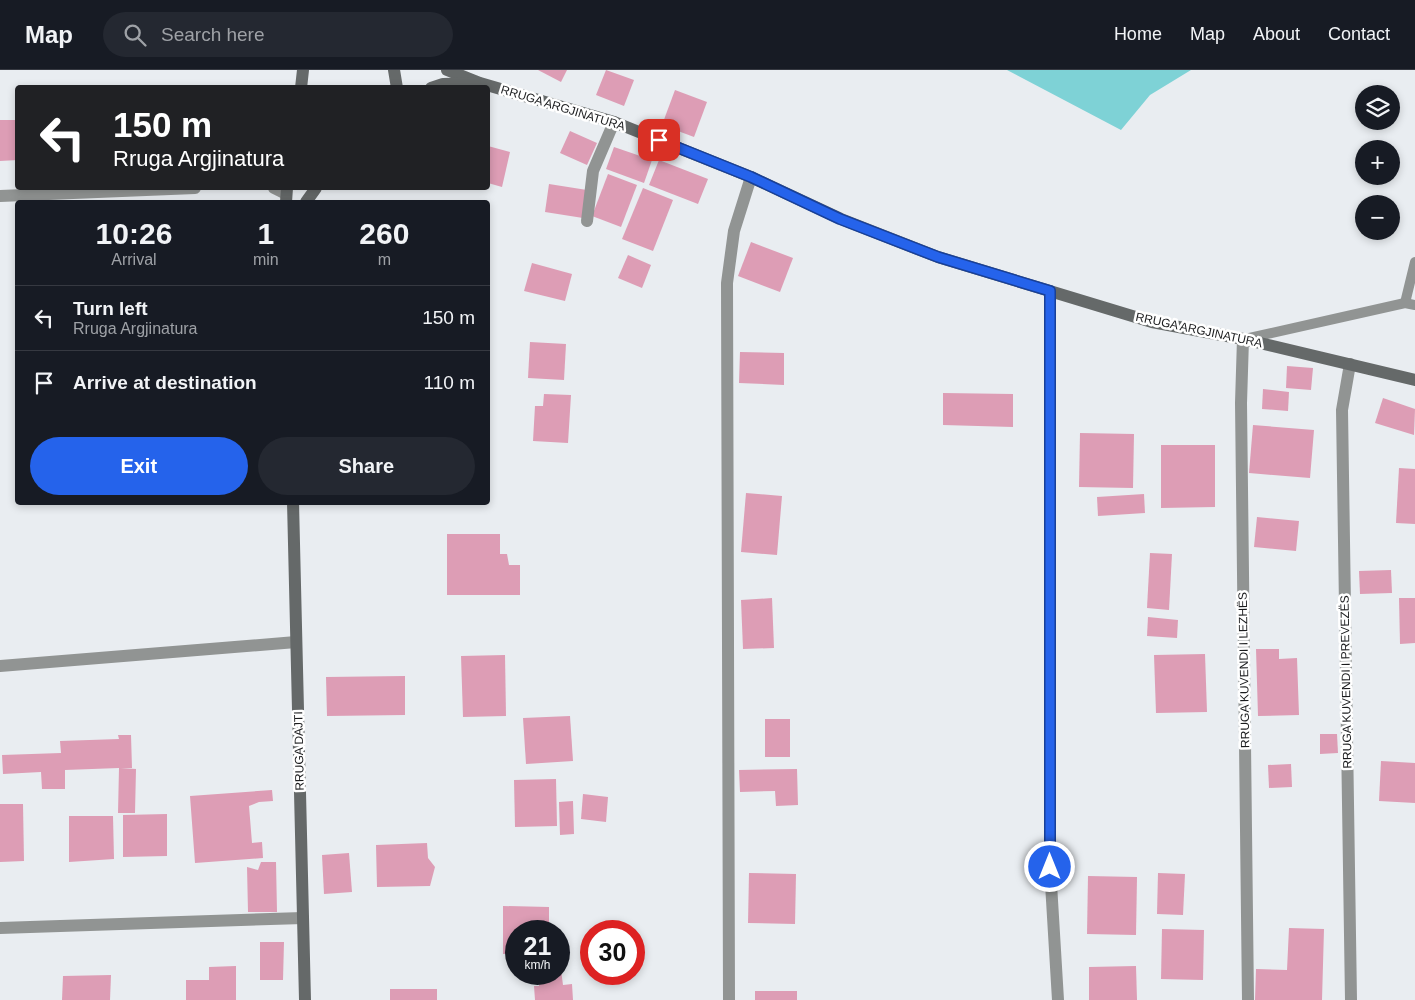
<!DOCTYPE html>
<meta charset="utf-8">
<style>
:root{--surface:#171b24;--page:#242831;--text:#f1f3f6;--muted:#9ea1a6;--line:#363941;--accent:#2563eb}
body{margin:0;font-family:Helvetica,sans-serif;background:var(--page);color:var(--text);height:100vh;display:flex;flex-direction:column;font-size:19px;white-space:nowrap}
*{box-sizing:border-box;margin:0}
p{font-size:16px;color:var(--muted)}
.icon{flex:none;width:28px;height:28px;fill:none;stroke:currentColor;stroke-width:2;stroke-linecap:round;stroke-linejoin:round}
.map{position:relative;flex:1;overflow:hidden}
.panel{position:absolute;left:15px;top:130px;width:475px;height:305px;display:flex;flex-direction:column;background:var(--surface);border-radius:5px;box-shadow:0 2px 8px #0003}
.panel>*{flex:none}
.banner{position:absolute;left:15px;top:15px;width:475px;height:105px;border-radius:5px;box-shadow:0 2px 8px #0003;background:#202124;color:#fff;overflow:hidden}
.controls{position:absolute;left:1355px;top:15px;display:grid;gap:10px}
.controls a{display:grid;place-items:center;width:45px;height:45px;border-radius:50%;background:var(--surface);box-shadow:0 2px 8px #0003;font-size:25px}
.speed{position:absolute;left:505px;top:850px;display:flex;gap:10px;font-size:25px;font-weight:700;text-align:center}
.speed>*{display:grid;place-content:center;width:65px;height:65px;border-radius:50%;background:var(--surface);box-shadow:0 2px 8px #0003;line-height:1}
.speed small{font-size:12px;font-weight:400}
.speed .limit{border:8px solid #d22;background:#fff;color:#111}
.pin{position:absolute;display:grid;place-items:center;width:42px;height:42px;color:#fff;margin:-21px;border-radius:10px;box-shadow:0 2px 8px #0006}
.me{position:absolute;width:55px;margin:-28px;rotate:0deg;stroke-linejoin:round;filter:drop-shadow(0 0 4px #0008)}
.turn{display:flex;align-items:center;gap:18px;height:105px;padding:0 15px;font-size:22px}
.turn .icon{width:65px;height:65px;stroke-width:2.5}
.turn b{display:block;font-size:35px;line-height:42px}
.eta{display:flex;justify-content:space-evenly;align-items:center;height:85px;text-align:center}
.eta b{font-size:30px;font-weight:700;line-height:35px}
.button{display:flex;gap:10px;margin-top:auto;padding:10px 15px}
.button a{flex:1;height:58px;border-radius:30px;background:var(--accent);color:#fff;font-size:20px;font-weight:700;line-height:58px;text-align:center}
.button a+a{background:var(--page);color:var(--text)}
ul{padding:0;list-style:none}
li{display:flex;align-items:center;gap:15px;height:65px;padding:0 15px;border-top:1px solid var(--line)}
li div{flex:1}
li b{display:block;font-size:19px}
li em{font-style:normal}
header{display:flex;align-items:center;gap:30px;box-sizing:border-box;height:70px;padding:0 25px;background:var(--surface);border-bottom:1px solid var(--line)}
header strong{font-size:24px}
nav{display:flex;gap:28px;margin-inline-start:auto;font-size:18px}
.search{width:350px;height:45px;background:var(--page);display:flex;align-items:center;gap:12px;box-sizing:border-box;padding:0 18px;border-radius:28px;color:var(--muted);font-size:19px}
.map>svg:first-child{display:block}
</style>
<header>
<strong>Map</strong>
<div class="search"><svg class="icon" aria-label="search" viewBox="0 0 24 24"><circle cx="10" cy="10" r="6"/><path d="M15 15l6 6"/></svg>Search here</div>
<nav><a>Home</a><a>Map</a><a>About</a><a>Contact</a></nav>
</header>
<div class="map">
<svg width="1415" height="930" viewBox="0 0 1415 930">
<rect width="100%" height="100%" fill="#e9edf1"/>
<path fill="#7ed2d6" d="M1007 0H1191L1150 25 1121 60Z"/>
<g fill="#dd9db5">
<path d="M538 0H567L561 12Z"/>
<path d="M606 0 634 10 624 36 596 25Z"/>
<path d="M675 20 707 32 694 67 662 55Z"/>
<path d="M0 50H17L18 90 0 91Z"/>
<path d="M570 61 597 73 587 95 560 83Z"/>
<path d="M488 76 510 82 502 117 488 113Z"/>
<path d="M614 77 652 90 644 113 606 99Z"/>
<path d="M659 90 708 109 698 134 649 115Z"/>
<path d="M608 104 637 115 621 157 592 146Z"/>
<path d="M549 114 587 120 583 148 545 142Z"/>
<path d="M643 118 673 130 653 181 622 169Z"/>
<path d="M751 172 793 188 780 222 738 206Z"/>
<path d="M628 185 651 195 642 218 618 208Z"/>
<path d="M532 193 572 204 565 231 524 221Z"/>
<path d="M530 272 566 274 564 310 528 308Z"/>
<path d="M740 282 784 283V315L739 313Z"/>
<path d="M1287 296 1313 298 1311 320 1286 318Z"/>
<path d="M1263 319 1289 322 1288 341 1262 339Z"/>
<path d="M943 323 1013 324V357L943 355Z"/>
<path d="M544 324 571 325 568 373 533 371 535 336H543Z"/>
<path d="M1383 328 1415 339 1414 365 1375 353Z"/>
<path d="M1253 355 1314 360 1310 408 1249 403Z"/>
<path d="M1080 363 1134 364 1133 418 1079 417Z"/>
<path d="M1161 375H1215V437L1161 438Z"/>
<path d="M1399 398 1415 399V454L1396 453Z"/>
<path d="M746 423 782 426 777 485 741 482Z"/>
<path d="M1144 424 1145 443 1098 446 1097 427Z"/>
<path d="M1257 447 1299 451 1296 481 1254 477Z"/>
<path d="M447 464H500V484H507L509 495H520V525H447Z"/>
<path d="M1150 483 1172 484 1169 540 1147 538Z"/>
<path d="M1391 500 1392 523 1360 524 1359 501Z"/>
<path d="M772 528 774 578 743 579 741 530Z"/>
<path d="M1399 528H1415V573L1400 574Z"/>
<path d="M1148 547 1178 550 1177 568 1147 566Z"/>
<path d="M1256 579H1279V589L1297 588 1299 645 1258 646Z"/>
<path d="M1205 584 1207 642 1156 643 1154 585Z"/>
<path d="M505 585 506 646 463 647 461 586Z"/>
<path d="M405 606V645L327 646 326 607Z"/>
<path d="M570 646 573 691 526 694 523 648Z"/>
<rect x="765" y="649" width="25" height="38"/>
<path d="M1320 664H1337L1338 683 1320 684Z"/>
<path d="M118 665H131L132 698H121L136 699 135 743H118L119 698 65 700V719H42L41 702 3 704 2 685 61 683 60 671 119 669Z"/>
<path d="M1381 691 1415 693V733L1379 731Z"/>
<path d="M1291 694 1292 717 1269 718 1268 695Z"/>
<path d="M797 699 798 735 776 736 775 721 740 722 739 700Z"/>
<path d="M556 709 557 756 515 757 514 710Z"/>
<path d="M272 720 273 731 259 732 249 736 252 773 262 772 263 788 195 793 190 726Z"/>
<path d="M583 724 608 727 606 752 581 749Z"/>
<path d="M573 731 574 764 560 765 559 732Z"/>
<path d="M0 734H23L24 791 0 792Z"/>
<path d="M167 744V786L123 787V745Z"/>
<path d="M69 746H113L114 789 69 792Z"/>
<path d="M427 773 428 788 435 797 430 816 377 817 376 775Z"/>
<path d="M349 783 352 822 324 824 322 785Z"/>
<path d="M261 792H276L277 842H248L247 797 258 800Z"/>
<path d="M749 803 796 804 795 854 748 853Z"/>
<path d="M1158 803 1185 804 1183 845 1157 844Z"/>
<path d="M1088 806 1137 807 1136 865 1087 864Z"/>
<path d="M503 836 549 837V861H516V884H503Z"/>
<path d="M1289 858 1324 859 1322 930H1255L1256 899 1287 900Z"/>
<path d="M1162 859 1204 860 1203 910 1161 909Z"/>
<path d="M260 872H284L283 910H260Z"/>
<path d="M236 896V930H186V910H209V897Z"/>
<path d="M1136 896 1137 930H1089V897Z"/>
<path d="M559 900H561L563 915 572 914 573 930H535L534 916H539L538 904H559Z"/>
<path d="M111 905 110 930H62L63 906Z"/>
<rect x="390" y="919" width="47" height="11"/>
<rect x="755" y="921" width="42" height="9"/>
</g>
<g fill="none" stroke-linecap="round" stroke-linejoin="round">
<g stroke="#919493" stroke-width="10">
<path d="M1405 233 1415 192"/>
<path d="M1245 269 1405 233 1415 235"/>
</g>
<g stroke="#919493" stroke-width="12">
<path d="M274 118 286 124"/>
<path d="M0 126 195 118"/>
<path d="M587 151 593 101 614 52"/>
<path d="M1050 221V797L1058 930"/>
<path d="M1243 269 1241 333 1248 930"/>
<path d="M1350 294 1342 340 1351 930"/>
<path d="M0 596 296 572"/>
<path d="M0 858 303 848"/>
<path d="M729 930 727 213 734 161 751 107"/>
</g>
<g stroke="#656969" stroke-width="12">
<path d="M394 0 397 18"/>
<path d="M447 0 480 13 614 52 751 107 841 149 938 187 1152 252 1243 269 1415 310"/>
<path d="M301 18 303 0"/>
<path d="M431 18 443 14 475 13"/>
<path d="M286 132 287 118"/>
<path d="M306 132 316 118"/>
<path d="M293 432 305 930"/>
</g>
</g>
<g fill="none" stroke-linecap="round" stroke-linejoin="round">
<defs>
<path id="route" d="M659 70 751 107 840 149 938 187 1050 221V797"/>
</defs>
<use href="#route" stroke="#184099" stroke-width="12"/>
<use href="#route" stroke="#2563eb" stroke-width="9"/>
</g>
<g text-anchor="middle" stroke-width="5" stroke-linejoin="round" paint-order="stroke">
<g font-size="12" fill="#1a1b1d" stroke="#fff">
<text transform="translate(563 38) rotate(17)" y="4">RRUGA ARGJINATURA</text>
<text transform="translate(1199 260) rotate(12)" y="4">RRUGA ARGJINATURA</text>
<text transform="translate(1244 600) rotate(-91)" y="4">RRUGA KUVENDI I LEZHËS</text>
<text transform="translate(1346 612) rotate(-91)" y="4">RRUGA KUVENDI I PREVEZËS</text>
<text transform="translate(299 681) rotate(-91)" y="4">RRUGA DAJTI</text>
</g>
</g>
</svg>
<div class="controls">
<a><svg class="icon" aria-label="layers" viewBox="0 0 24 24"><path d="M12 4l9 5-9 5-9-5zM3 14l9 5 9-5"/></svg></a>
<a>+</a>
<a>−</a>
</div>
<div class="speed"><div>21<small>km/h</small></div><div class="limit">30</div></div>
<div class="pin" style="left:659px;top:70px;background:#d93025"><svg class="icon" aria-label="arrive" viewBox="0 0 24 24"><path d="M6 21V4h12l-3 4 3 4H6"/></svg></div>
<svg class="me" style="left:1050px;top:797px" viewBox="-20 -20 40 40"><circle r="17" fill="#2563eb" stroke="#fff" stroke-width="3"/><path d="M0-11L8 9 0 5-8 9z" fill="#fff"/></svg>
<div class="banner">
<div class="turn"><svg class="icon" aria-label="left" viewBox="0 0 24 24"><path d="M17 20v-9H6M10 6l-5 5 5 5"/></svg><div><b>150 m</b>Rruga Argjinatura</div></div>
</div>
<section class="panel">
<div class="eta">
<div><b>10:26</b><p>Arrival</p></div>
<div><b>1</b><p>min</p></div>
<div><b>260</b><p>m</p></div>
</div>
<ul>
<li><svg class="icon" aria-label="left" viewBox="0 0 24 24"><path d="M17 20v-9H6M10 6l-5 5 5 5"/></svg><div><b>Turn left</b><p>Rruga Argjinatura</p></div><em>150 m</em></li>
<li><svg class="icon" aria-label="arrive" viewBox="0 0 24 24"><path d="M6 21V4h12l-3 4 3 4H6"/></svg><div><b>Arrive at destination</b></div><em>110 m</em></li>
</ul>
<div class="button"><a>Exit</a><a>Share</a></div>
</section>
</div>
